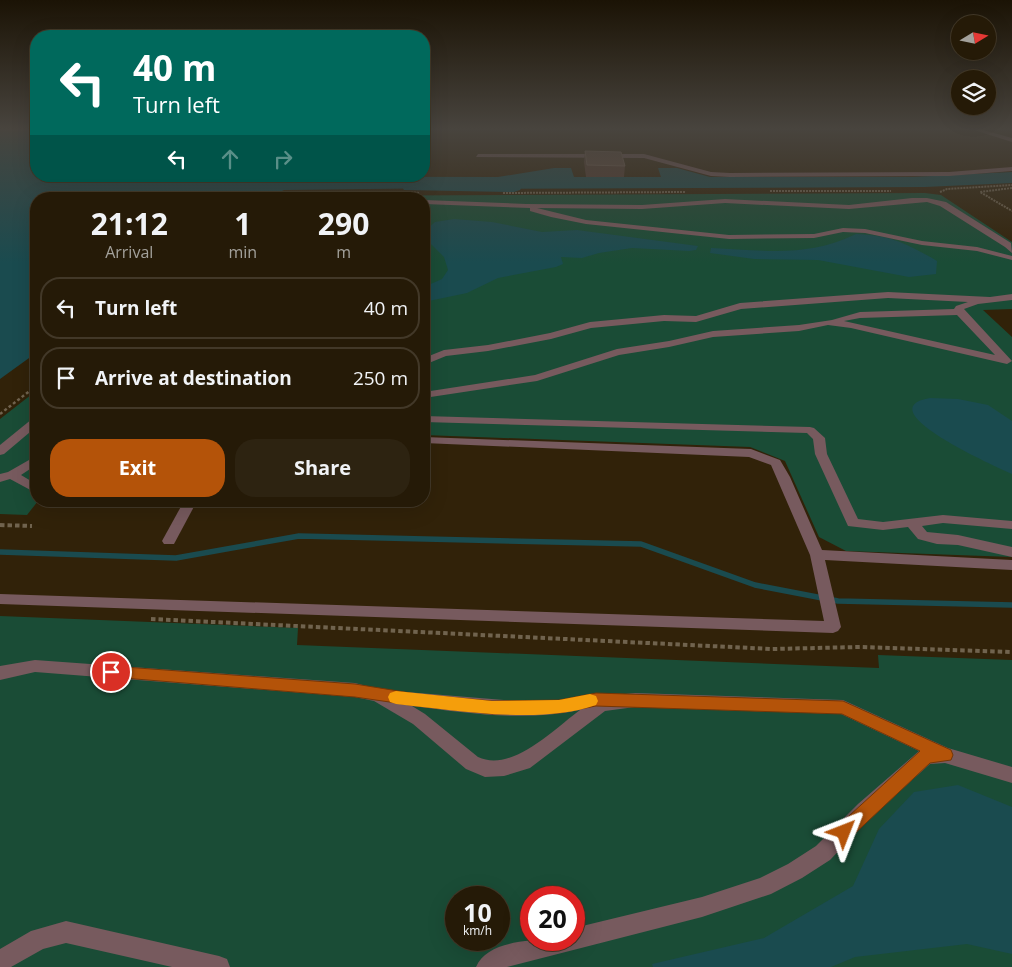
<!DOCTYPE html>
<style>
:root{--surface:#251a07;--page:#2d2311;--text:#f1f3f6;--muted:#a3a19b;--line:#423828;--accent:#b45309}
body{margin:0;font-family:"Open Sans",sans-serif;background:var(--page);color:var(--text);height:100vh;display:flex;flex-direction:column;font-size:19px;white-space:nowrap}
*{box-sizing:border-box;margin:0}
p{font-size:16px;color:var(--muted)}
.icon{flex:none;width:28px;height:28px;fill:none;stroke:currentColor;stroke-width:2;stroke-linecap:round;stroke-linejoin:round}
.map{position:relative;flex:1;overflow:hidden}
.panel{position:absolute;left:30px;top:192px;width:400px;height:315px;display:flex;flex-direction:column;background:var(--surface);border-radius:20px;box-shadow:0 5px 20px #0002,0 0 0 1px var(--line)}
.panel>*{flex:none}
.top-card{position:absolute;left:30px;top:30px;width:400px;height:152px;border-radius:20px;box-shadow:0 5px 20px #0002,0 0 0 1px var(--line);background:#00695c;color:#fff;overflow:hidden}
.needle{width:32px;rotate:80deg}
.fabs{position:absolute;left:951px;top:15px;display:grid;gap:10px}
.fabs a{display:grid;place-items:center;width:45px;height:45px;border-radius:50%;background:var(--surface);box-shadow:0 5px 20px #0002,0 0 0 1px var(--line);font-size:25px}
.speed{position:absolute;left:445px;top:886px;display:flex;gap:10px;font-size:25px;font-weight:700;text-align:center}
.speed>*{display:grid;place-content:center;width:65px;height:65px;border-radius:50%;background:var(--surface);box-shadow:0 5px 20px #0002,0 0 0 1px var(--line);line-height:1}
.speed small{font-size:12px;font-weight:400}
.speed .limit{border:8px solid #d22;background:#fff;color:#111}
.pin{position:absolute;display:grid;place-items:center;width:42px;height:42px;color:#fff;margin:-21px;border:2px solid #fff;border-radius:50%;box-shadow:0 1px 5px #0007}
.me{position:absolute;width:55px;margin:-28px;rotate:45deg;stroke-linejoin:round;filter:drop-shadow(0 0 4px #0008)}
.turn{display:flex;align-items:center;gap:18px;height:105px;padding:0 20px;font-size:22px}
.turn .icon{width:65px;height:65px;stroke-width:2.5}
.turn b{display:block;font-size:35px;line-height:42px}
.lanes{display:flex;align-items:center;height:48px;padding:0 20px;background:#0003;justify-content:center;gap:25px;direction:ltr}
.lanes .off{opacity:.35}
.eta{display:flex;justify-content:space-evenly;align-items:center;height:85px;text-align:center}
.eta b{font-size:30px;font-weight:700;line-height:35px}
.action{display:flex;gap:10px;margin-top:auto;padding:10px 20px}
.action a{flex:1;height:58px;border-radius:20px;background:var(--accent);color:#fff;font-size:20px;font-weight:700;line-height:58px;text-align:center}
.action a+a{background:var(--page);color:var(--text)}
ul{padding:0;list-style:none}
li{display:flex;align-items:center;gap:15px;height:62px;margin:0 10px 8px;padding:0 10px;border:2px solid var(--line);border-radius:20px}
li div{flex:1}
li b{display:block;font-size:19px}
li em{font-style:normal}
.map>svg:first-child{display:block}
</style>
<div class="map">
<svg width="1012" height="967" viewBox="0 0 1012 967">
<rect width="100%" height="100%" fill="#312209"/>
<g fill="#1a4c36" fill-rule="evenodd">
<path d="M925 193 941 195 1012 242V309L983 310 1012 337V557L846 551 819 537 785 461 750 447 424 435V199H282L285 196Z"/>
<path d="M36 391 38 501 27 515 0 514V419Z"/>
<path d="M0 616 298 628 297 645 879 668 878 655 1012 660V967H0ZM456 898H499V940H456ZM531 898H574V940H531Z"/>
</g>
<g fill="#1a4b4f">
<path d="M0 128H36V176L498 177 554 168H571L574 177H661L658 168H677L710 177H913L1012 172V183L925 187 473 189 472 186H452V188L284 190 275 194 242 193 238 199H36V353L0 379Z"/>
<path d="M454 219 492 222 542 232 577 230 698 246 696 250 689 251 632 248 599 253 582 258 561 257 563 264 556 267 498 278 467 293 424 302V287L442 279 448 270 444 257 424 237V232L435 222Z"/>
<path d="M856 234C890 235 908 244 937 261L936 274 909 277 818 260 754 259 710 253 711 248C763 250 808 258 856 234Z"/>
<path d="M930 398 958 399 988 405 1012 421V474C999 468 865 409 930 398Z"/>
<path d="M958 785 1012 807V954L967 944 855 957 831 967H653L652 964 764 938 853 886 879 829 914 792Z"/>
</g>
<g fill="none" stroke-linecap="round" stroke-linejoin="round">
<path stroke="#1a4b4f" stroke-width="5.5" d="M0 552 176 558 299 536 641 544 755 585 838 601 1012 605"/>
<path fill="#1a4b4f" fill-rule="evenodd" d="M410 182H514L520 184 522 187 520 190 514 192 404 190 402 187 404 184Z"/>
<g stroke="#70634e" stroke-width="2" stroke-dasharray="2 1" stroke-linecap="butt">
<path d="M1012 188 980 192 1012 211"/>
<path d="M770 191H891"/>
<path d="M408 192 419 193"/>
<path d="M940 192 947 189 1012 185"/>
<path d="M503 193 686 192"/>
<path d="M275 199 283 193 410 192"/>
</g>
<path stroke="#70634e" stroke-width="2.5" stroke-dasharray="3 2.5" stroke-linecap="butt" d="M0 414 36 386"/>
<g stroke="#70634e" stroke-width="4" stroke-dasharray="4.5 3" stroke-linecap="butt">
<path d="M0 525 32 526"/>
<path d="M151 619 772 649 860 647 1012 652"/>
</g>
<g fill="#775a5e" fill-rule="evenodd">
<path d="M968 128H976L1012 138V142Z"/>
<path d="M478 154H644L711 172 730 173 949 172 1012 167V171L949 176 730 177 711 176 644 158 476 157Z"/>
<path d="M912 198H927L946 202 1011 243 1012 253 1005 247 940 206 927 202 849 209 725 203 642 209 537 208 586 220 729 235 814 234 843 228 865 229 922 241 977 247 1012 256V260L977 251 922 245 865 233 843 232 814 238 729 239 586 224 551 217 530 211V208L424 204V200L526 204 642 205 725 199 849 205Z"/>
<path d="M888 292 990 297 1012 294V300L978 304 964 309 1012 361 1007 364 851 328 828 325 799 331 713 337 669 347 619 355 537 381 424 398V392L535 375 617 349 669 341 713 331 799 325 832 320 860 312 954 309 956 306 968 302 888 298 741 309 696 322 664 321 591 328 551 339 488 351 446 356 424 365V358L444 350 488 345 550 333 590 322 664 315 696 316 740 303ZM957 315 995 355 844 321 860 318Z"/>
<path d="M424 416 810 427 814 428 825 438 827 454 858 519 883 522 943 515 1012 521V529L943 523 922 526 927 532 958 535 1012 547V557L958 545 937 544 918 539 908 527 883 530 848 526 815 454 813 439 807 433 424 422Z"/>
<path d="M36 418V427L4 454 0 455V445L32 419Z"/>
<path d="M424 437 751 449 780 460 790 477 822 550 1012 560V570L825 560 841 627 838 631 833 633 0 604V594L824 621 810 555 771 465 749 457 424 443Z"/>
<path d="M36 456V465L21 475 36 484V493L10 479 0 482V474L8 472Z"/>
<path d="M184 501H197L174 544H164L162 541Z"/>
<path d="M35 660 355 683 382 690 515 701 559 700 602 693 614 695 635 693 843 700 948 748 1012 767V783L945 763 930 764 872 816 830 860 802 878 771 894 702 917 507 967H476C489 936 547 940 574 940V928L702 897 760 878 788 864 816 846 858 804 919 751 841 714 635 707 605 711 530 768 504 776 485 777 466 769 413 724 374 701 355 697 35 672 0 680V666ZM412 706C467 713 525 722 580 710 554 729 512 773 478 757L425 714Z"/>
<path d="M66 921 219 956 227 959 230 967H172L66 943 43 949 11 967H0V949L31 931Z"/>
</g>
</g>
<path fill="#553b30" d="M585 151 625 166 624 177H586L584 162Z"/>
<path fill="#644c40" stroke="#786256" d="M585 151 621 152 625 166 587 165Z"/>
<linearGradient id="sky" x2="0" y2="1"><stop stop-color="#1b1305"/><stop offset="0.49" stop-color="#48443e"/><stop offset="1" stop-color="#48443e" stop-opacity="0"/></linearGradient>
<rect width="1012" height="263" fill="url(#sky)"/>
<path fill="#b45309" stroke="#753606" d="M111 666 355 684 417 694 492 701 559 700 596 693 843 701 951 750 953 755 951 760 930 763 850 838 844 840 838 838 835 832 838 826 920 751 842 714 596 706 559 713 492 714 417 706 355 697 111 677 105 676 103 672 105 667Z"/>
<path fill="#f59e0b" d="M396 691 492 701 559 700 590 694 596 696 598 701 596 705C540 725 455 710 396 704L390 702 388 697 390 693Z"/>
</svg>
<div class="fabs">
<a><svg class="needle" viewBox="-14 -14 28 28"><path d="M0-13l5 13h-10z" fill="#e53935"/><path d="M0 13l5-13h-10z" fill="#a3a19b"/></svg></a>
<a><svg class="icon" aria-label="layers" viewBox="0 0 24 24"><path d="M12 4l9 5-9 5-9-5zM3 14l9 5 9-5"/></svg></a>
</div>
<div class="speed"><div>10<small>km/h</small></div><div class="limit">20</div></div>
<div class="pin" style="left:111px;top:672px;background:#d93025"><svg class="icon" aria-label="arrive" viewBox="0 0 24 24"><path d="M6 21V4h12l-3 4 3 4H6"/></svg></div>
<svg class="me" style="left:844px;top:832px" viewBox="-20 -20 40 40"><path d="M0-17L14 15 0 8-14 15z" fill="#b45309" stroke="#fff" stroke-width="4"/></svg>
<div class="top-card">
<div class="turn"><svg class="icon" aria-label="left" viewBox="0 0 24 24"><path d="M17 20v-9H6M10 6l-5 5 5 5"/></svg><div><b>40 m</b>Turn left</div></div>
<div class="lanes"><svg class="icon" aria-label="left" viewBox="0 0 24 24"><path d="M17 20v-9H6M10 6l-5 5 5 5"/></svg><svg class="icon off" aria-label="ahead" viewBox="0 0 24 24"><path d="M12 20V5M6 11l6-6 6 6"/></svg><svg class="icon off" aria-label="right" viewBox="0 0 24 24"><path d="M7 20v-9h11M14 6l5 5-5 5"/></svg></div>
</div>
<section class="panel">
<div class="eta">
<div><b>21:12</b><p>Arrival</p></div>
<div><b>1</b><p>min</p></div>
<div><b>290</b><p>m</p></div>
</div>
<ul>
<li><svg class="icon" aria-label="left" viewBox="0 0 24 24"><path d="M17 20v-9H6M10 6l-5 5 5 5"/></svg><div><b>Turn left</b></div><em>40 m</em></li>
<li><svg class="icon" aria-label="arrive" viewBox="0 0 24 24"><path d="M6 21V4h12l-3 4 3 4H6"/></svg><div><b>Arrive at destination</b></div><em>250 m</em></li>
</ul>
<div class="action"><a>Exit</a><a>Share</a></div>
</section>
</div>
